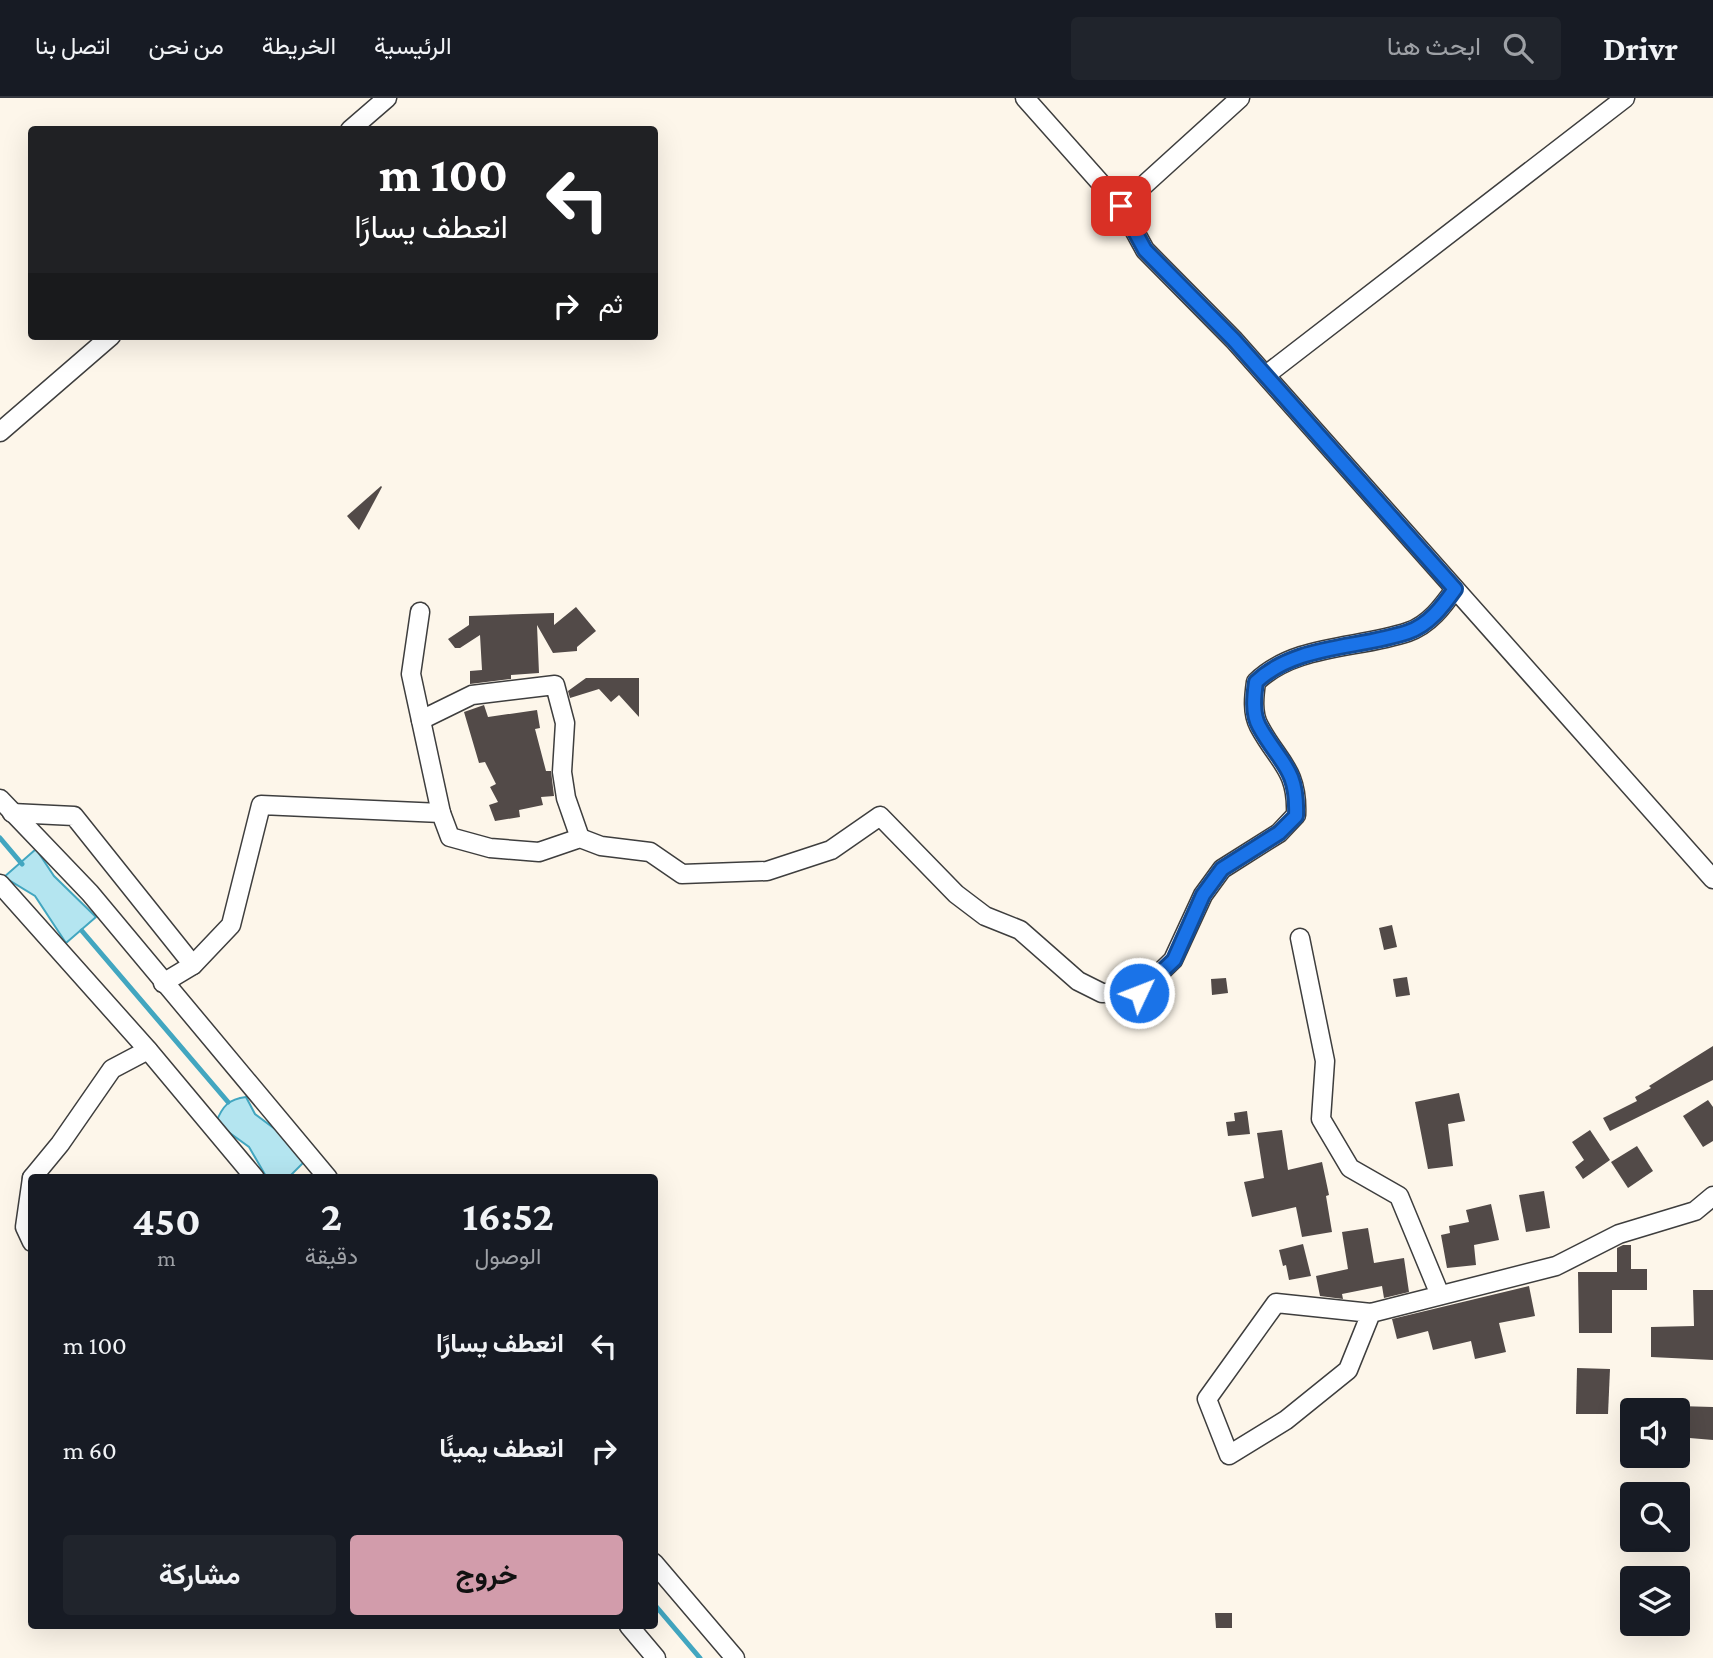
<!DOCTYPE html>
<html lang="ar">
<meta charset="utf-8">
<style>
:root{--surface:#171b24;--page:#20242c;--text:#f1f3f6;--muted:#9ea1a6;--line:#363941;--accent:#d29cab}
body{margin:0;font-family:"Crimson Pro",Vazirmatn,serif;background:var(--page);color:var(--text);direction:rtl;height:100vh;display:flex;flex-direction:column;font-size:26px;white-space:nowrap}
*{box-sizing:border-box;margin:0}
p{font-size:23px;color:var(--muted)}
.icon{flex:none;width:38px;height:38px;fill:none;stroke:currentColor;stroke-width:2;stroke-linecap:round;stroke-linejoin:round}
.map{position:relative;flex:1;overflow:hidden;direction:ltr}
.details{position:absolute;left:28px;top:1076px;width:630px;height:455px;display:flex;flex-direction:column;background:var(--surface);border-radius:7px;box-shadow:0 7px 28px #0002;direction:rtl}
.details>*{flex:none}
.hud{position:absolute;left:28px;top:28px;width:630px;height:214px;border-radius:7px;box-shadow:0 7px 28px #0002;direction:rtl;background:#202124;color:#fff;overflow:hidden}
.controls{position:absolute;left:1620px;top:1300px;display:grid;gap:14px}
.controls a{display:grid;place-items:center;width:70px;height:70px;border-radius:7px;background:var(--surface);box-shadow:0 7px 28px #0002;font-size:35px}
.pin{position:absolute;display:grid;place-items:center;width:60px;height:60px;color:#fff;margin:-30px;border-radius:14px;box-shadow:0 4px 10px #0006}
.me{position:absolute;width:77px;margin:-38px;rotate:47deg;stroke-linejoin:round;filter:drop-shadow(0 0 5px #0008)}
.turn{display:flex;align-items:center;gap:24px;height:147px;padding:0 35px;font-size:32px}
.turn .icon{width:91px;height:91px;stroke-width:2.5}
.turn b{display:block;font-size:49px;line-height:60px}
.then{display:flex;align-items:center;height:66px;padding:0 35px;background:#0003;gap:14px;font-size:26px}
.eta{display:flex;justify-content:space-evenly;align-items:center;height:119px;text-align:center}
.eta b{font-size:42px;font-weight:700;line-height:49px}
.cta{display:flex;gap:14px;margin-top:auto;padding:14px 35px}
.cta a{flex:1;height:80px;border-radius:7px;background:var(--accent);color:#111;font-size:28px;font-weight:700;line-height:80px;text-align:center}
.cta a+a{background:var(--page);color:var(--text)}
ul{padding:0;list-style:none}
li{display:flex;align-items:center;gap:21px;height:105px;padding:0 35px}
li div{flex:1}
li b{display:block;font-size:26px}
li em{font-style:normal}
header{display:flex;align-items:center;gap:42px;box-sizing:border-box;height:98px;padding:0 35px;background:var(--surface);border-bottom:2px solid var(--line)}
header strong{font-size:33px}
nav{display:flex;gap:38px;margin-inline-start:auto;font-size:24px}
.search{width:490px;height:63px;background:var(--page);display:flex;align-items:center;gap:18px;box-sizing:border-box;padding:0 24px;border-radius:7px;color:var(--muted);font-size:26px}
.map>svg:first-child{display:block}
</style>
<header>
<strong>Drivr</strong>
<div class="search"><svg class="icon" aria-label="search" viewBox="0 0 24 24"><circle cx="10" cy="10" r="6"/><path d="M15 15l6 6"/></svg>ابحث هنا</div>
<nav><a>الرئيسية</a><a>الخريطة</a><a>من نحن</a><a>اتصل بنا</a></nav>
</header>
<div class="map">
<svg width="1713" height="1560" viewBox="0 0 1713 1560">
<rect width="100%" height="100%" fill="#fdf6ea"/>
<g fill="#b4e5f0" stroke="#42a6c0" stroke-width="2">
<path d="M36 751 54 778 96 819 66 845 35 798 4 779Z"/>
<path d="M246 999 255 1016 283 1037 304 1064 288 1080H267L249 1049 216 1025C222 1008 229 1001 246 999Z"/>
</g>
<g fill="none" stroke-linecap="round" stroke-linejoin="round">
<g stroke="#42a6c0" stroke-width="5">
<path d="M0 740 22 766"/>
<path d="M82 833 228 1004"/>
<path d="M654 1506 700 1560"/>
</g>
</g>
<g fill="#524a48">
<path d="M381 388 382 389 359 432 347 418Z"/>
<path d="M576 509 596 533 577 549V553L553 555 537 527 539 575 511 577V581L470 586V573L482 572 480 537 460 550H455L448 541 469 527V518L554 515V527Z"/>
<path d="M586 580H639V619L619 597 611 604 599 591 570 600 568 593Z"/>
<path d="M484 607 488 619 537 612 540 630 535 631 546 673H551L554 698 541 699 543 707 519 712 520 719 495 723 489 707 498 704 490 689 496 686 485 664 479 665 464 614Z"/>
<path d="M1392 827 1397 849 1384 852 1379 830Z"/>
<path d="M1407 879 1410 897 1396 899 1393 881Z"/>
<path d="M1226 880 1228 895 1212 897 1211 881Z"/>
<path d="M1713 948V982L1610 1033 1603 1020 1637 1003 1635 999 1651 990 1649 988Z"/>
<path d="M1459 995 1465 1023 1448 1026 1453 1068 1428 1071 1415 1004Z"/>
<path d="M1708 1002 1713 1009V1043L1703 1049 1683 1018Z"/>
<path d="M1247 1013 1250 1036 1228 1038 1226 1024 1235 1023 1234 1015Z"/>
<path d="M1282 1032 1288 1072 1322 1064 1329 1097 1326 1098 1332 1134 1302 1139 1296 1109 1252 1119 1244 1084 1264 1080 1257 1035Z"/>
<path d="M1590 1032 1610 1062 1583 1081 1575 1069 1584 1062 1572 1044Z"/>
<path d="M1637 1048 1653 1073 1628 1090 1611 1064Z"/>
<path d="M1544 1093 1550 1130 1526 1134 1519 1097Z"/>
<path d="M1491 1106 1499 1142 1474 1147 1476 1167 1447 1170 1441 1137 1450 1135 1449 1128 1469 1124 1466 1112Z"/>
<path d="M1368 1130 1374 1165 1404 1160 1409 1194 1384 1200 1382 1188 1342 1196 1343 1201 1320 1198 1316 1178 1348 1171 1342 1134Z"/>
<path d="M1303 1146 1311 1178 1289 1182 1286 1167 1283 1168 1279 1152Z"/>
<path d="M1623 1147H1631V1171H1647V1192H1612V1235H1579L1578 1174H1617V1150Z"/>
<path d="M1529 1188 1535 1218 1499 1225 1506 1254 1475 1261 1471 1243 1433 1252 1428 1233 1397 1241 1392 1221Z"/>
<path d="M1693 1192H1713V1262L1651 1259V1229L1694 1228Z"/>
<path d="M1577 1270 1610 1271 1608 1316H1576Z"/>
<path d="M1678 1308 1713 1309V1342L1678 1339Z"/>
<path d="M1215 1515H1232V1530H1216Z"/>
</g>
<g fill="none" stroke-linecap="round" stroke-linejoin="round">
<defs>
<g id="street">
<path d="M1025 0 1121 108 1145 152 1234 242 1713 781"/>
<path d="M350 32 387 0"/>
<path d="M1121 108 1240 0"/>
<path d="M1266 277 1625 0"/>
<path d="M0 334 111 238"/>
<path d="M420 514 411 576 441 715"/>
<path d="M421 622 472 597 555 587 565 625 562 674 566 700 580 740"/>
<path d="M0 701 90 795 328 1080"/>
<path d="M12 715 74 718 193 867"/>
<path d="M0 786 148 952 255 1080"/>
<path d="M1300 840 1325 963 1321 1021 1350 1070 1399 1098 1440 1197"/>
<path d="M163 885 193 867 231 827 261 707 441 715 450 739 490 750 539 754 580 740 601 748 650 754 682 776 767 773 831 752 880 718 956 796 985 818 1020 832 1078 883 1102 895H1139L1173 862 1203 797 1222 771 1279 735 1296 717C1298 671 1278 664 1259 628 1252 615 1254 598 1256 584 1295 546 1358 551 1408 534 1429 527 1443 508 1455 491"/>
<path d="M32 1080 60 1046 112 971 148 952"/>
<path d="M32 1080 25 1129 32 1144"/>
<path d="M1371 1215 1348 1272 1286 1322 1229 1357 1207 1301 1276 1205 1371 1215 1556 1168 1619 1136 1695 1113 1713 1098"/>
<path d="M654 1465 735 1560"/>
<path d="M629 1528 656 1560"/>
</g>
</defs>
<use href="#street" stroke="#3e3e3e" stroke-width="21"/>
<use href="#street" stroke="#fff" stroke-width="18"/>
</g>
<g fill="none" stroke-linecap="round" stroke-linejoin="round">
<defs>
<path id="route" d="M1121 108 1145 152 1234 242 1455 491C1443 508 1429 527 1408 534 1358 551 1296 546 1256 584 1254 598 1252 615 1259 628 1279 665 1298 669 1296 718L1279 735 1222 771 1203 797 1174 862 1139 895"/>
</defs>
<use href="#route" stroke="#114b97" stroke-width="18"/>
<use href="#route" stroke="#1a73e8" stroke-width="12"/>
</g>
</svg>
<div class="controls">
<a><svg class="icon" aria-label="sound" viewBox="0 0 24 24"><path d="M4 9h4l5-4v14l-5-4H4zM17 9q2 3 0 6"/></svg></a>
<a><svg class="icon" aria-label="search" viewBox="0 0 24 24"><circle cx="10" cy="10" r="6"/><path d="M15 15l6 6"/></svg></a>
<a><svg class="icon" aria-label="layers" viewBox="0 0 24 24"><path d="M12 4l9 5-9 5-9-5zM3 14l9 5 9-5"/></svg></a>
</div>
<div class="pin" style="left:1121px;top:108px;background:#d93025"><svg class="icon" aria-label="arrive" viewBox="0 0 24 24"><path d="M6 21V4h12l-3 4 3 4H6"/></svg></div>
<svg class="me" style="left:1139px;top:895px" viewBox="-20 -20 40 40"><circle r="17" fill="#1a73e8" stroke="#fff" stroke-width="3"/><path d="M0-11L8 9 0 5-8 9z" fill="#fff"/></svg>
<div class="hud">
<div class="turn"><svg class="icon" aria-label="left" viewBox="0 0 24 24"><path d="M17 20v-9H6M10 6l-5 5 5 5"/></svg><div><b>100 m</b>انعطف يسارًا</div></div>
<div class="then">ثم<svg class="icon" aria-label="right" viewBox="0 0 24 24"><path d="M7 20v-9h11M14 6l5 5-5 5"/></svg></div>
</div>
<section class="details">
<div class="eta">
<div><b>16:52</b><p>الوصول</p></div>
<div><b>2</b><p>دقيقة</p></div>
<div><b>450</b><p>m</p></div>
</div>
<ul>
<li><svg class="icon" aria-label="left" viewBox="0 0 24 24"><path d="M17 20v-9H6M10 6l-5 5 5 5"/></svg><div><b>انعطف يسارًا</b></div><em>100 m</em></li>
<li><svg class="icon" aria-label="right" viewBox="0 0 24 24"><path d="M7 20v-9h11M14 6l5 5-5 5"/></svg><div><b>انعطف يمينًا</b></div><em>60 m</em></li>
</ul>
<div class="cta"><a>خروج</a><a>مشاركة</a></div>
</section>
</div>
